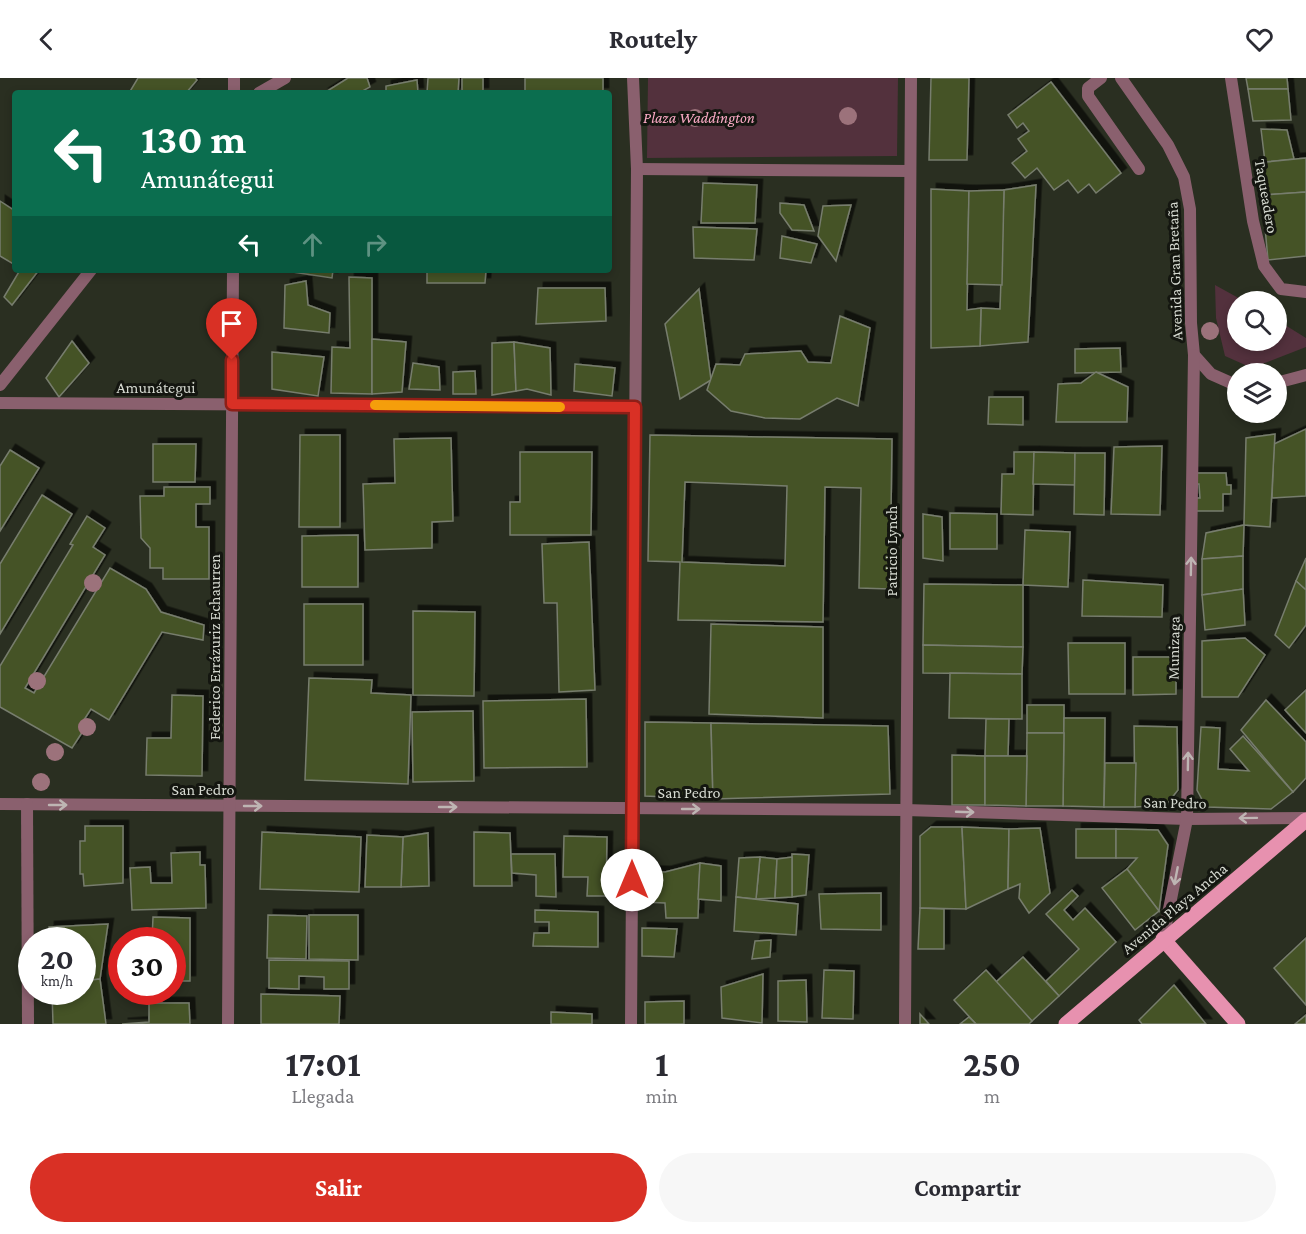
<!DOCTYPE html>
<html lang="es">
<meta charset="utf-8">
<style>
:root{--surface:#fff;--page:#f7f7f7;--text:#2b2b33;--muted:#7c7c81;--accent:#d93025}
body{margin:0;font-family:"Crimson Pro",serif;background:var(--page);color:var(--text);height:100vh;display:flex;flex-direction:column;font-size:22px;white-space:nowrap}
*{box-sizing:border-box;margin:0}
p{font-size:20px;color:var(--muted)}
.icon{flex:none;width:33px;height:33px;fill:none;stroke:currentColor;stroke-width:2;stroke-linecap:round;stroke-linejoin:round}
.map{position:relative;height:946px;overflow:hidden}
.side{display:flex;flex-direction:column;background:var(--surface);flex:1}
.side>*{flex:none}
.hud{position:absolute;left:12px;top:12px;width:600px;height:183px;border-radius:6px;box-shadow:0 3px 9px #0003;background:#0b6e4f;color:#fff;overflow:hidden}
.fabs{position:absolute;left:1227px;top:213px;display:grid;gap:12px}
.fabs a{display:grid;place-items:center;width:60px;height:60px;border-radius:50%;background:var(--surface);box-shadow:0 3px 9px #0003;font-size:30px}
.speed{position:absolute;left:18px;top:849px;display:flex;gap:12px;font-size:30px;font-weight:700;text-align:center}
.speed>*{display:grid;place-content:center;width:78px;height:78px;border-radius:50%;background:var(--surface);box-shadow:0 3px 9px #0003;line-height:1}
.speed small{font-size:15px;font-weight:400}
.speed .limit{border:9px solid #d22;background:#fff;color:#111}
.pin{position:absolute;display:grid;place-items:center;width:51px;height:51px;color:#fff;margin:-62px -26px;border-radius:50% 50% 50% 0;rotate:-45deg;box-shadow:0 0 6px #0007}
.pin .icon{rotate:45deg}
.me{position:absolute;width:66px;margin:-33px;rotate:0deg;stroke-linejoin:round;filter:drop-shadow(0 0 4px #0008)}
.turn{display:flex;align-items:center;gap:21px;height:126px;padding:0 30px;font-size:27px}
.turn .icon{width:78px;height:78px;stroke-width:2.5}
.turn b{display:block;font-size:42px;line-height:51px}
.lanes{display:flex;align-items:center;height:57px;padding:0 30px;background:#0003;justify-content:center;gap:30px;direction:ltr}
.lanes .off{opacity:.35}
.eta{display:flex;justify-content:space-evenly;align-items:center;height:102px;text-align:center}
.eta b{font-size:36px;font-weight:700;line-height:42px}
.button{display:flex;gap:12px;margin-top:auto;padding:12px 30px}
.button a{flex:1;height:69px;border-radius:36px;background:var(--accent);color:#fff;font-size:24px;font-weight:700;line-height:69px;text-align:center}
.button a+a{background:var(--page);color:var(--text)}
header{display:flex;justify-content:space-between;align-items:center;height:78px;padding:0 30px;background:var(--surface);font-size:27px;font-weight:700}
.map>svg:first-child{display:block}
</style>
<header><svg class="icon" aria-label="back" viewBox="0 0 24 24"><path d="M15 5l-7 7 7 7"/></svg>Routely<svg class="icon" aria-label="heart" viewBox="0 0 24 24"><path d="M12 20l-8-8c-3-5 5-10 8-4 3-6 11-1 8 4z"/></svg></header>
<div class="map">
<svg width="1306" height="946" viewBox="0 0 1306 946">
<defs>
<filter id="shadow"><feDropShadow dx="5.5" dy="-5.5" stdDeviation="0" flood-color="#0009"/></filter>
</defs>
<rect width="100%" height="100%" fill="#2a2f21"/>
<g fill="#53313d">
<path d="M648 0H898L897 78 647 80Z"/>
<path d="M1215 207 1244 223 1238 224V262H1276L1277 242 1306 260V269L1252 290 1225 278 1216 240Z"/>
</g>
<g fill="#455327" stroke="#777d6d" stroke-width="1.5" fill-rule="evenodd" filter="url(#shadow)">
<path d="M138 0H195L197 2 186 15H129Z"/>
<path d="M348 0H367L370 9 359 15H324Z"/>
<path d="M428 0H459L458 15H427Z"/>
<rect x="462" y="0" width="21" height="15"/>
<rect x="525" y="0" width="78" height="15"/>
<path d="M931 0H969L967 82H929Z"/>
<path d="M1246 0H1287L1288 11H1248Z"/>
<path d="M417 2 418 15H386V8Z"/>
<path d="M1051 4 1121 95 1096 115 1089 106 1078 115 1068 102 1054 112 1037 90 1025 100 1012 85 1027 73 1018 61 1029 53 1023 45 1017 50 1008 37Z"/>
<path d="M1248 11H1288L1291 42 1253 43Z"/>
<path d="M1261 51 1287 52 1294 81 1265 84Z"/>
<path d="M1306 80V114L1262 117 1256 85Z"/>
<path d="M703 105 757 107 755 145H701Z"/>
<path d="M1036 107 1028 264 980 268 981 230 1000 231 1004 112Z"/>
<path d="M931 111 969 113 967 232 981 230 980 268 931 270Z"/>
<path d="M1004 112 1002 207 967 206 969 113Z"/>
<path d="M1306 114V178L1268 182 1262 117Z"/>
<path d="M0 123 15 133V187L0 178Z"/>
<path d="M780 125 804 127 814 153 792 152 780 135Z"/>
<path d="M851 127 836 183 818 158 823 128Z"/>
<path d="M693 149 757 151 754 182 694 180Z"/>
<path d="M782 158 817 166 811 185 780 180Z"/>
<path d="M20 192H39L12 227 4 219Z"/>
<path d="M279 192H333L332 200Z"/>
<path d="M427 192H486L485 205H427Z"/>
<path d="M349 199 372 200V316L331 315 332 269 350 270Z"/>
<path d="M306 203 308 227 330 235 329 255 284 250 285 207Z"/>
<path d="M538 210H605L606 243 536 246Z"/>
<path d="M699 211 711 302 680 321 665 246Z"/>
<path d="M840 238 870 250 858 328 837 320 800 341 765 340 731 333 707 312 716 286 740 287 745 276 801 273 808 284 831 285Z"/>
<path d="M372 261 406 264 402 314 372 316Z"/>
<path d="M72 263 89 285 59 319 46 300Z"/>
<path d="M514 264 516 313 492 317V265Z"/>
<path d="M514 264 550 270 551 317 527 311 516 313Z"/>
<path d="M1120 270 1121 294 1075 295V271Z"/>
<path d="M272 274 324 279 318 318 272 311Z"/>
<path d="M413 285 439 289 440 312 409 311Z"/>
<path d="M575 286 615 290 612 318 574 313Z"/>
<path d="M475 293 476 316H453V294Z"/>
<path d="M1096 294 1128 309 1127 344H1056L1058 306 1081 305Z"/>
<path d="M989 319H1023V347L988 346Z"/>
<path d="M1306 351V418L1272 420 1274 366Z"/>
<path d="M1275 356 1270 449 1244 447 1246 360Z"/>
<path d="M300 357H340V449H299Z"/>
<path d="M650 357 892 361 890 511 859 510 861 410 825 409 823 544 678 542 680 484 648 483ZM685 404 787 408 785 488 682 484Z"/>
<path d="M451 360 453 443 432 444V470L365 472 363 406 395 405 394 361Z"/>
<path d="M153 366H196L195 404H153Z"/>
<path d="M1162 368 1160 437 1111 436 1114 369Z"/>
<path d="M10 372 39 390 0 453V388Z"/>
<path d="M520 374H592L591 457H510V424H520Z"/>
<path d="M1014 374H1034L1033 437 1001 436 1002 396H1014Z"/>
<path d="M1034 374 1075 375V407L1033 406Z"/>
<path d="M1075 375H1105L1104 437 1074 436Z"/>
<path d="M1193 395H1226L1227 407H1231V416H1223V433H1193V420H1200L1199 406H1193Z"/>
<path d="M164 409H210V426H196V449H209V501H163V490H150V470L141 460 140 418H164Z"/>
<path d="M42 417 72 436 0 556V486Z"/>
<path d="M950 435 997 436V471H950Z"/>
<path d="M923 436 942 439 943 483 923 480Z"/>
<path d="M87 438 105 450 93 469 105 477 25 610 34 615 110 490 146 511 161 534 204 547 203 562 162 554 109 642 91 631 80 648 85 650 72 670 0 629V588L73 467 70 466Z"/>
<path d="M1244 447 1243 478 1202 481 1206 455Z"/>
<path d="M1025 452 1070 454 1068 509 1023 507Z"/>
<path d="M358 457V509H302V458Z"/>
<path d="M589 464 595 612 559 614 557 525H544L542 466Z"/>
<path d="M1243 478V511L1202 517V481Z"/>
<path d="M1306 480V512L1296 503Z"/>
<path d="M1083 502 1163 507 1162 539 1082 538Z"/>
<path d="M1296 503 1306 512V547L1289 570 1275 557Z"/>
<path d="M924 506 1023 507V569L923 567Z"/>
<path d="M1243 511 1245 547 1205 552 1202 517Z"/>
<rect x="304" y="526" width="59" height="61"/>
<path d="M413 533 475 534 474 618 413 617Z"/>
<path d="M711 546 823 549V640L709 636Z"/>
<path d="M1245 560 1265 577 1238 619H1202V563Z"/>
<path d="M1068 565H1125V616H1069Z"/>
<path d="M923 567 1023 569 1022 596 923 595Z"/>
<path d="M1133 579H1176V616L1133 617Z"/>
<path d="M950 595 1022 596V641L949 640Z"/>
<path d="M309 600 372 602 371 615 411 617 408 706 305 702Z"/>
<path d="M1306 612V655L1285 632Z"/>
<path d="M172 617 203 618 202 698 146 697 147 660H171Z"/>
<path d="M586 621 587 689 484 690 483 623Z"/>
<path d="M1266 622 1306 664V700L1293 714 1241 652Z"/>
<rect x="1027" y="627" width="37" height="28"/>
<path d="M473 633 474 703 413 704 412 634Z"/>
<path d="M1064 640H1105L1104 729 1063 728Z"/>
<path d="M986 641H1009L1008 678H985Z"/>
<path d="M645 644 711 645 713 721 645 718Z"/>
<path d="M711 645 888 648 890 716 713 721Z"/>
<path d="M1134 648 1177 649 1178 712 1166 727 1135 729Z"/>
<path d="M1201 649 1220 650 1218 691 1249 693 1230 671 1243 658 1293 714 1271 731 1206 729 1197 712Z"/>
<path d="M1027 655H1064L1063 728H1026Z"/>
<path d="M952 677 985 678V727H952Z"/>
<path d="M985 678H1027L1026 728 985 727Z"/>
<path d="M1105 685H1136L1135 729H1104Z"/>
<path d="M85 748H123V805L84 808 83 796H80V763H85Z"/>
<path d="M931 749H962L966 831 920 830V758Z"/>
<path d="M962 749 1009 751 1008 811 966 831Z"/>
<path d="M1040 750 1050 815 1029 835 1019 820 1020 806 1008 811 1009 751Z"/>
<rect x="1076" y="751" width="40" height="29"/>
<path d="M1116 751 1158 752 1168 767 1159 833 1127 791 1137 780H1116Z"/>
<path d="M262 754 361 759 359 814 260 811Z"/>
<path d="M474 754 510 755 512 808H474Z"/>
<path d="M428 755 429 808 401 809 403 759Z"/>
<path d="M367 757 403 759 401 809H365Z"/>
<path d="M564 758 607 759 606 818H587L588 799H563Z"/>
<path d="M200 774V787H205L206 830 132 832 130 790 150 789 151 805H172L171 775Z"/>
<path d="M511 776H555L556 819 536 818V797L512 795Z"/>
<path d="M792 776 809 777 806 817 792 819Z"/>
<path d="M760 779 777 781 775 820 756 821Z"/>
<path d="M760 779 756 821 736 819 739 780Z"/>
<path d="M792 779V819L775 820 777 781Z"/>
<path d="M700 785 698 840H666L665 825 642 824 641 793 665 794Z"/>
<path d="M700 785 721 788V823L698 821Z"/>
<path d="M1127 791 1159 833 1135 852 1102 810Z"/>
<path d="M1072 812 1078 818 1064 832 1073 842 1085 830 1116 864 1059 918 1046 903 1079 871 1046 836Z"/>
<path d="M881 815V852L821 851 819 816Z"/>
<path d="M736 819 798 826 796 857 734 853Z"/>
<path d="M920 830 944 831V871H918Z"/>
<path d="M535 832 598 834V869L533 868 534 855H549V844H535Z"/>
<path d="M268 837 307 838 306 881 267 880Z"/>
<path d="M309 837H358V882L309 881Z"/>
<path d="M153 839 190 840V903H172V862H152Z"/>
<path d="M108 846 100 901 82 903V862H49V849Z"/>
<path d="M642 850 677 851 674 879 642 878Z"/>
<path d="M1306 860V927L1274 890Z"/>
<path d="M771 862 770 879 752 881 755 863Z"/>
<path d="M1023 879 1059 918 1032 943 996 904Z"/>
<path d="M269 882 349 883V911H324V899L299 898V911L269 910Z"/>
<path d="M824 892 854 893 853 941 822 940Z"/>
<path d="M986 892 1032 943 1029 946H976L954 922Z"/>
<path d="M763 896 762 945 722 940 721 909Z"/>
<path d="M100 901 106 946H53L52 914H82V903Z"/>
<path d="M806 902 807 944 778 943V903Z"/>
<path d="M1174 907 1206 946H1142L1139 942Z"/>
<path d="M261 916 340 918 339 946H261Z"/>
<path d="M684 923V946H645V924Z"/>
<path d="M149 925H189L190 946H122L149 944Z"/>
<path d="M551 934 592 936V946H551Z"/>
<path d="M920 936 929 946H920Z"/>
<path d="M1306 937V946H1295Z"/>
<path d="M969 939 976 946H960Z"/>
</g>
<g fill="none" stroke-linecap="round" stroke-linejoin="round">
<g stroke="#8a606e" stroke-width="12">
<path d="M234 0V15"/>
<path d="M1101 0 1088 10V18L1139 91"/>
<path d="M1121 0 1168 67 1184 99 1190 131 1191 245 1194 277 1211 296 1238 308"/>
<path d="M1231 0 1253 143 1264 188 1281 211 1306 214"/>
<path d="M259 15 285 0"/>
<path d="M637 91 910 93"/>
<path d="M1276 305 1306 297"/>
<path d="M0 307 91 192"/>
<path d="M0 325 635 329"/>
<path d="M0 726 906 732 1187 741 1306 740"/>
<path d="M27 726 28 946"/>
<path d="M1163 861 1187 741 1194 277"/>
<path d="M228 946 233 192"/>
<path d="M631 946 637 91 633 0"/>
<path d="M905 946 911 0"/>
</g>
<g stroke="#e791af" stroke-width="15">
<path d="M1163 861 1238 946"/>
<path d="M1066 946 1306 742"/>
</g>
</g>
<g fill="#9c727b">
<circle cx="848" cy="38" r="9"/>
<circle cx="695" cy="40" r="9"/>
<circle cx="1210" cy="253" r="9"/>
<circle cx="93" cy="505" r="9"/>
<circle cx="37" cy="603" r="9"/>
<circle cx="87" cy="649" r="9"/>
<circle cx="55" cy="674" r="9"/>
<circle cx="41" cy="704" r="9"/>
</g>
<defs><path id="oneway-shaft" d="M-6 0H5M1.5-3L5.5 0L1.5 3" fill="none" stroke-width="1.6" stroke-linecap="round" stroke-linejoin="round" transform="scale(1.5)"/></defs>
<g stroke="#beb5b3">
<use href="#oneway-shaft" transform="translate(1191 488) rotate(-89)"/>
<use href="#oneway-shaft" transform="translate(1188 683) rotate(-89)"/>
<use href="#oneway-shaft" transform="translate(58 727)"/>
<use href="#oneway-shaft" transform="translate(253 728)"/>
<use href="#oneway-shaft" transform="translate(448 729)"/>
<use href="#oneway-shaft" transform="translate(691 731)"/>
<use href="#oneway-shaft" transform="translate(965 734) rotate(2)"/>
<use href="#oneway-shaft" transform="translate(1248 740) rotate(179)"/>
<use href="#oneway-shaft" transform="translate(1176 798) rotate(101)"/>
</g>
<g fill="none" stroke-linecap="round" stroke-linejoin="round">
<defs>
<path id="route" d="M232 282V326L635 329 632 802"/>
</defs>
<use href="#route" stroke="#8d1f18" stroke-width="15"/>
<use href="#route" stroke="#d93025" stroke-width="10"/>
<path stroke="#f59e0b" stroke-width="10" d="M375 327 560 329"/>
</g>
<g text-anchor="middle" stroke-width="6" stroke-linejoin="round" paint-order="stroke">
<g font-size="16" font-style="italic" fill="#f9a9c4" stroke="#141610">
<text x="699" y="45">Plaza Waddington</text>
</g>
<g font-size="16" fill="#d5d9d0" stroke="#141610">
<text transform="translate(1267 118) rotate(80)" y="6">Taqueadero</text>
<text transform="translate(1174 193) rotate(-92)" y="6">Avenida Gran Bretaña</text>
<text x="156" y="315">Amunátegui</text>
<text transform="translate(891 473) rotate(-90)" y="6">Patricio Lynch</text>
<text transform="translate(214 569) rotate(-90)" y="6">Federico Errázuriz Echaurren</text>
<text transform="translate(1173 570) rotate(-89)" y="6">Munizaga</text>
<text x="203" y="717">San Pedro</text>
<text x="689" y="720">San Pedro</text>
<text transform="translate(1175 724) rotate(1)" y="6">San Pedro</text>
<text transform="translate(1174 830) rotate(-40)" y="6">Avenida Playa Ancha</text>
</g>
</g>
</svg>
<div class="fabs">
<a><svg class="icon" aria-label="search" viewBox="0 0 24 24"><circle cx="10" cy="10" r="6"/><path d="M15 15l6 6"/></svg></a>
<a><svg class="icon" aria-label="layers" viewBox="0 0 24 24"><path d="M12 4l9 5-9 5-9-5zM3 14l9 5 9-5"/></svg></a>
</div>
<div class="speed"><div>20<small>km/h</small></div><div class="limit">30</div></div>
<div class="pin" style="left:232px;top:282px;background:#d93025"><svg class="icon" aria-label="arrive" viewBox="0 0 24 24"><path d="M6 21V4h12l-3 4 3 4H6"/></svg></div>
<svg class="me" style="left:632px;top:802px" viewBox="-20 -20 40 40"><circle r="19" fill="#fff"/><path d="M0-13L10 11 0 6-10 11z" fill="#d93025"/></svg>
<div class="hud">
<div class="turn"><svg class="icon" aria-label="left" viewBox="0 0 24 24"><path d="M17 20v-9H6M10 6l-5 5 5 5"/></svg><div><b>130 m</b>Amunátegui</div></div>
<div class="lanes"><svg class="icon" aria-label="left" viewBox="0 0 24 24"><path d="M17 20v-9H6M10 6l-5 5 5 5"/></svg><svg class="icon off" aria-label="ahead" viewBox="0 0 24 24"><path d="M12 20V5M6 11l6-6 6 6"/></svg><svg class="icon off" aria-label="right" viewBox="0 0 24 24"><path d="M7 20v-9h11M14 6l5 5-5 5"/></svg></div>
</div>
</div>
<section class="side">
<div class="eta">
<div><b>17:01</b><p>Llegada</p></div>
<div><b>1</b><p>min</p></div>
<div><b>250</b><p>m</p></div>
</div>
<div class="button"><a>Salir</a><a>Compartir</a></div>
</section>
